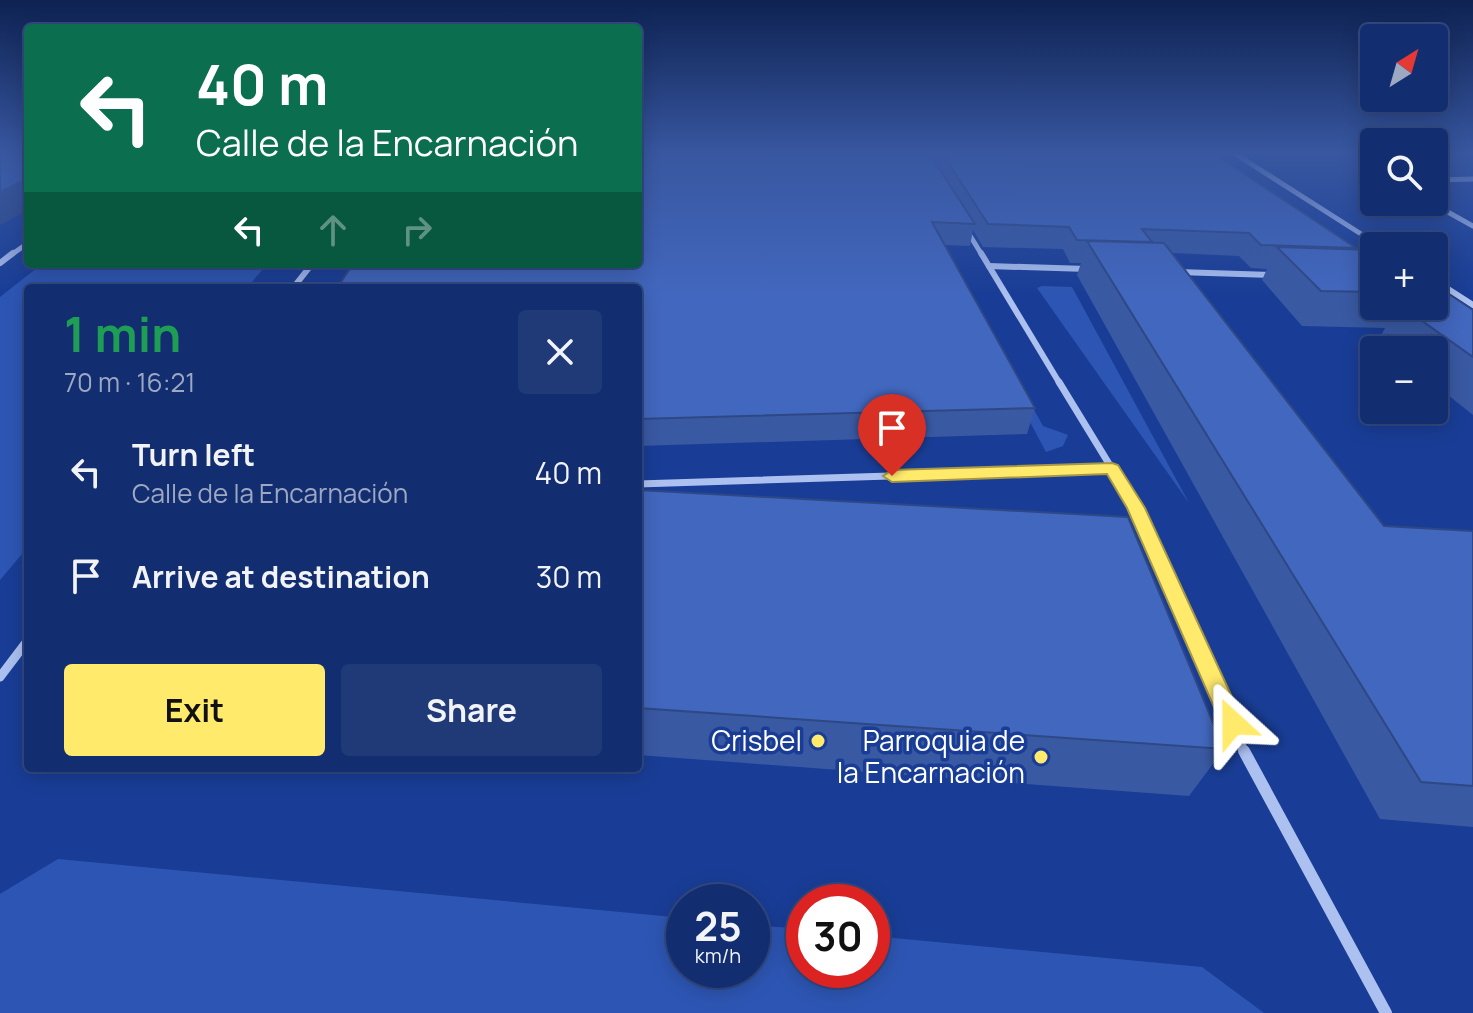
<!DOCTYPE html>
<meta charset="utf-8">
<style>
:root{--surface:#132e70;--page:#203a78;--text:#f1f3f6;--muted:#9da8c3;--line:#324a83;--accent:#ffea6c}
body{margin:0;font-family:Manrope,sans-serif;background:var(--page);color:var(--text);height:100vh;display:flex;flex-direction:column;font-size:30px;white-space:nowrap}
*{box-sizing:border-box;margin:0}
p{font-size:26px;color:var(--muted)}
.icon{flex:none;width:44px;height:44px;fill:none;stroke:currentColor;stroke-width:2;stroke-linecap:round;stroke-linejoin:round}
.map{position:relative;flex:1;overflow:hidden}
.sheet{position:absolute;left:24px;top:284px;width:618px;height:488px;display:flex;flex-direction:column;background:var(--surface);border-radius:8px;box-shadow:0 4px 20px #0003,0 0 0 2px var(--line)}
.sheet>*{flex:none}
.top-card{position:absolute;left:24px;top:24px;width:618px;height:244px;border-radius:8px;box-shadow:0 4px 20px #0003,0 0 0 2px var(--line);background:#0b6e4f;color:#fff;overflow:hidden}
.needle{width:52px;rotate:37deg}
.controls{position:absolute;left:1360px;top:24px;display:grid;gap:16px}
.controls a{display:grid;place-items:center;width:88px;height:88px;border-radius:8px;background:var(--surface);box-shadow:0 4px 20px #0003,0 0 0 2px var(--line);font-size:40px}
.speed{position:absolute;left:666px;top:884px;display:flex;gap:16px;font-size:40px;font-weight:700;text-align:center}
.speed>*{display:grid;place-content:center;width:104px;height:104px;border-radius:50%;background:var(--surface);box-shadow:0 4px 20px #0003,0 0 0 2px var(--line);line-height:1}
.speed small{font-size:20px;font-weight:400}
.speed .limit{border:12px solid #d22;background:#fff;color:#111}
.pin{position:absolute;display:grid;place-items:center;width:68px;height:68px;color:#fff;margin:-82px -34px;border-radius:50% 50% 50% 0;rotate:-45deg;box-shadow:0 0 8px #0007}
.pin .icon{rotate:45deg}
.me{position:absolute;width:88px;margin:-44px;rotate:336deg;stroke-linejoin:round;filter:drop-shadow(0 0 6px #0008)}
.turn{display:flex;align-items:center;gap:28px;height:168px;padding:0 40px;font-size:36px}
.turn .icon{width:104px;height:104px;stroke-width:2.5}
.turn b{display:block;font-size:56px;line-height:68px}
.lanes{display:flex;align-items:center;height:76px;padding:0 40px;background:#0003;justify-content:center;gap:40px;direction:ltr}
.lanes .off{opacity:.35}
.round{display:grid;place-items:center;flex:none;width:84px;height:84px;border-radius:8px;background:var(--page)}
.overview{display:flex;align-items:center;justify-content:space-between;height:136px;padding:0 40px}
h1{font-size:48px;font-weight:700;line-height:60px;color:#1e9e55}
.cta{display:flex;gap:16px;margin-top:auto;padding:16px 40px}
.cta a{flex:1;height:92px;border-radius:8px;background:var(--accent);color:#111;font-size:32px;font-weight:700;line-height:92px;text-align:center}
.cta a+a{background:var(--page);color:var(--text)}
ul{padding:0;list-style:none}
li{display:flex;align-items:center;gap:24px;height:104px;padding:0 40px}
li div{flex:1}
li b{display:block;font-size:30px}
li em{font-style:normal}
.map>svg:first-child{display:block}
</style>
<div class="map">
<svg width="1473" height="1013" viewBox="0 0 1473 1013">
<rect width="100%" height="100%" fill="#193d96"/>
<g fill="#2d56b4">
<path d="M937 248H945L1043 426 1068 435 1063 446 1046 452Z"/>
<path d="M42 264H267L247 288H28V547L0 580V297Z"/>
<path d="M1042 286 1072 287 1189 503 1037 288Z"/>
<path d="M58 859 684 918V970H752V925L804 929V970H872V936L1202 967 1264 1013H0V894Z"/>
</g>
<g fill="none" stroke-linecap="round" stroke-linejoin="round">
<g stroke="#acc1f0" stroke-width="5">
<path d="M1234 153 1380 246"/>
<path d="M1434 180 1473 179"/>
<path d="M1430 202 1473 226"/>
<path d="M966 229 982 255"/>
<path d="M11 255 28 243"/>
</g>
<g stroke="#acc1f0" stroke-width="6">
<path d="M981 253 1060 384"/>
<path d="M0 263 13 253"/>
<path d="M989 266 1088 269"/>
<path d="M1178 272 1272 275"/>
<path d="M1434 280 1473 305"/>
<path d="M293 288 312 264"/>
</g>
<g stroke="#acc1f0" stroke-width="7">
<path d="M1059 382 1136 508 1153 547"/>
<path d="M638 484 1112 469"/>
</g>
<g stroke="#acc1f0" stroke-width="9">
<path d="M1152 545 1245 753"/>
<path d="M0 677 28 640"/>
</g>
<path stroke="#acc1f0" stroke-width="12" d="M1244 751 1386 1013"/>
</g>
<g fill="#3959a3">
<path d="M638 153H1213L1356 248V249L1374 250V306H1434L1473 310V415L1434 384V350H1390L1378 341 1385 328 1302 326 1262 280 1267 269 1251 268 1239 256 1172 253 1384 526 1473 531V827L1380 819 1077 275 1081 263H1070L1063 249 983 247 973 230 970 246 945 245 1035 408 1027 434 638 446Z"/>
<path d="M638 490 1224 749 1189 796 638 755Z"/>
</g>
<path fill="#2e4885" d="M28 178V210L0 225V192Z"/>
<g fill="#4267be" stroke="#2e4885" stroke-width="2">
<path d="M0 153H28L21 156H28V178L0 192Z"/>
<path d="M638 153H929L975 224 932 222 1035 408 638 419V288H337L353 264H638Z"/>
<path d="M942 153H1213L1356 248 1261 245 1249 233 1142 229 1152 242 1077 240 1069 227 988 224Z"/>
<path d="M1087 241 1164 243 1384 526 1473 531V786L1421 782Z"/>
<path d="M1277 247 1374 250V292L1321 291Z"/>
<path d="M1434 284 1473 310V357L1401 306H1434Z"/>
<path d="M638 490 1128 517 1224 749 638 708Z"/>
</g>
<linearGradient id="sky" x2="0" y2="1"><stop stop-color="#0e2252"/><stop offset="0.52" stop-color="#3857a0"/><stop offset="1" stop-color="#3857a0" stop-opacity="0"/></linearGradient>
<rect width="1473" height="295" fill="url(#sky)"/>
<path fill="#ffea6c" stroke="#a69846" stroke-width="2" d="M1112 463 1118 465 1145 508 1244 723 1241 730 1233 733 1224 730 1127 508 1107 474 892 482 883 476 892 470Z"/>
<g fill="#ffea6c" stroke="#193d96" stroke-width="3">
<circle cx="818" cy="741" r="8"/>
<circle cx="1041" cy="757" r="8"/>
</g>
<g text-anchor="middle" stroke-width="7" stroke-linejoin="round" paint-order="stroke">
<g font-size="28" fill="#fff" stroke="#193d96" text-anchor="end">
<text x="802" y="751">Crisbel</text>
<text x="1025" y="751">Parroquia de<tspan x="1025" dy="32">la Encarnación</tspan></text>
</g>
</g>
</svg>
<div class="controls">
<a><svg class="needle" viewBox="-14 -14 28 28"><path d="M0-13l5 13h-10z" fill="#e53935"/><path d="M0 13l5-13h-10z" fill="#9da8c3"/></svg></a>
<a><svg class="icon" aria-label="search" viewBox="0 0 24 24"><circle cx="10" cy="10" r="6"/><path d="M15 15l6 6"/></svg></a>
<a>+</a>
<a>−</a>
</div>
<div class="speed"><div>25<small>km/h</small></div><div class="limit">30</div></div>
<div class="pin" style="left:892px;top:476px;background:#d93025"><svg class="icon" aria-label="arrive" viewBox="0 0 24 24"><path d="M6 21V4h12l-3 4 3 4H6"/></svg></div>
<svg class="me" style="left:1233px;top:723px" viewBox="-20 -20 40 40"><path d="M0-17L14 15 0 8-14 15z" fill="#ffea6c" stroke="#fff" stroke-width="4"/></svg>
<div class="top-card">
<div class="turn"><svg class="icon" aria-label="left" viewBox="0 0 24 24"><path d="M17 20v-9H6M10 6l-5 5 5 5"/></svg><div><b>40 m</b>Calle de la Encarnación</div></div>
<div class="lanes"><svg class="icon" aria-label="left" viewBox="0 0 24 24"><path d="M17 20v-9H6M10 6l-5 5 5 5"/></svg><svg class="icon off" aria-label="ahead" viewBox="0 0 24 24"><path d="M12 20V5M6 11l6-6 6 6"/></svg><svg class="icon off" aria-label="right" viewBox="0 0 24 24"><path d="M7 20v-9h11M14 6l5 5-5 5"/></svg></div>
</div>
<section class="sheet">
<div class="overview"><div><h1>1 min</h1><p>70 m · 16:21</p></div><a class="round"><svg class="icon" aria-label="close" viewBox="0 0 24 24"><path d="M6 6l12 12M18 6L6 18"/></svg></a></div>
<ul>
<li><svg class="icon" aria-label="left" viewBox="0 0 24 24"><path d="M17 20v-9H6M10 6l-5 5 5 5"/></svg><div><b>Turn left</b><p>Calle de la Encarnación</p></div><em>40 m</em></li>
<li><svg class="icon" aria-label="arrive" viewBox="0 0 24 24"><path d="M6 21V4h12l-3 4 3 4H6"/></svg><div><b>Arrive at destination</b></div><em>30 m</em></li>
</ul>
<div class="cta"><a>Exit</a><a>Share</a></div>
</section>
</div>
